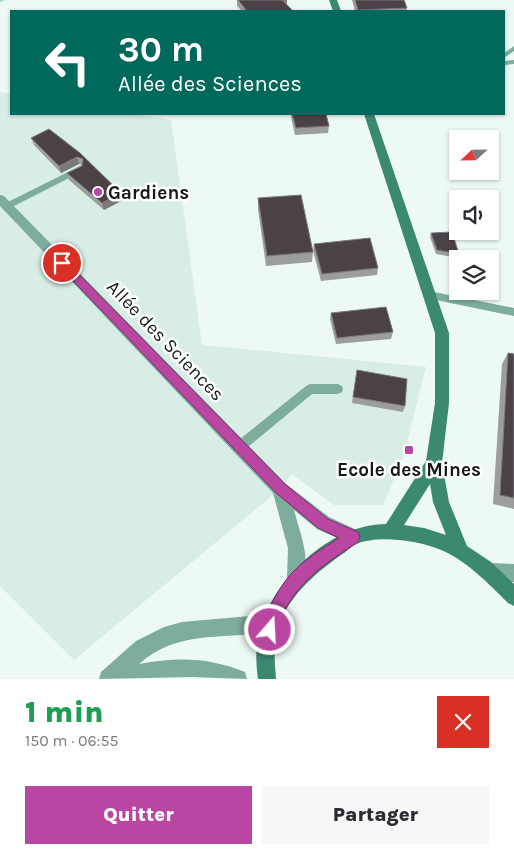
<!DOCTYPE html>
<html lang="fr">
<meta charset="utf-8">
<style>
:root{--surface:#fff;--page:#f7f7f7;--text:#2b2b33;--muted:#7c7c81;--accent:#b946a0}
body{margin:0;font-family:Karla,sans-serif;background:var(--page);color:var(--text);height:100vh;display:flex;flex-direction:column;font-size:19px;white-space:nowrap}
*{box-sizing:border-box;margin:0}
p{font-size:16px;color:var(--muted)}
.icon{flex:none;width:28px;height:28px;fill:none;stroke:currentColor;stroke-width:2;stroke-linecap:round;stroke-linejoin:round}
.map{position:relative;height:679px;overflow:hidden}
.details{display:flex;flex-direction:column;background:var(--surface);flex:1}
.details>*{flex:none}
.top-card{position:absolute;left:10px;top:10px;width:495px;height:105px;border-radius:0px;box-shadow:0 1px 4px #0004;background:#00695c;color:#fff;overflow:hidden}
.needle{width:32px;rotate:248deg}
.buttons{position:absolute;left:449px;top:130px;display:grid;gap:10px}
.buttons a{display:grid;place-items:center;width:50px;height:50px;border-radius:0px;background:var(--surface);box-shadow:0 1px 4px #0004;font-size:25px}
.pin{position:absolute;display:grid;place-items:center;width:42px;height:42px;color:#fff;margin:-21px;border:2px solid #fff;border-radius:50%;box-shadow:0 1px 5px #0007}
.me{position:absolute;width:55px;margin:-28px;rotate:19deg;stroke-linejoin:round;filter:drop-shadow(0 0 4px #0008)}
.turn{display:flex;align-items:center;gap:18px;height:105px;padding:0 25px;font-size:22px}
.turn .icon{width:65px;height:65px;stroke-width:2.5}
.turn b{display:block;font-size:35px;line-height:42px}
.round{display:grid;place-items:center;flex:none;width:52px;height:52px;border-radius:0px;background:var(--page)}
.headline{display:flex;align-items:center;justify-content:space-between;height:85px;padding:0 25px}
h1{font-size:30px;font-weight:800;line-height:38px;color:#1e9e55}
.button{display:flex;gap:10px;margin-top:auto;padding:10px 25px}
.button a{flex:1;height:58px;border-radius:0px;background:var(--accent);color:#fff;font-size:20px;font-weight:800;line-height:58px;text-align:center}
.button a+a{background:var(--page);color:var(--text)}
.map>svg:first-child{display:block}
</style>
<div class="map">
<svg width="514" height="679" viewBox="0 0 514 679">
<rect width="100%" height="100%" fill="#ecf9f4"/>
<path fill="#d7ede5" d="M0 92 11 94V114H134L171 120 202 345 426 367 404 455 383 505H334L292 474 280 489 74 660 0 586Z"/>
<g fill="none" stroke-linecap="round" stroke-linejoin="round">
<path fill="#9ed6c3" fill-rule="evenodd" d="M0 0H5L0 2Z"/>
<g fill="#7ead9d" fill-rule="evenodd">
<path d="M514 46V51L504 58V53Z"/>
<path d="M514 60V64L504 65V61Z"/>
<path d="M80 166 83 167V171L10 208 7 209 3 206 4 204Z"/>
<path d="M429 291 514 308V316L426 298 424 295Z"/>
<path d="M310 384H338L342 386 343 389 342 392 338 394H312L243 451 239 452 235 451 233 447 235 443 306 386Z"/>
</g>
<g fill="#7ead9d" fill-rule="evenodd">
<path d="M0 195 4 196 286 484 329 517 359 531 361 537 359 543 353 545 317 529 294 510C300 533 312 561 302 584L296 587 290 584 287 578 288 548 273 493 0 206Z"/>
<path d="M491 563 514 564V582L491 581 485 578 482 572 485 566Z"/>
</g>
<path fill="#7ead9d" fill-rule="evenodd" d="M275 603 281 606 284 612C279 623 263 630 252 634 209 638 173 634 139 664 177 657 208 657 245 672L247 679 191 677 99 679 101 672 136 641 164 627 182 622 250 616Z"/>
<g fill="#3c8972" fill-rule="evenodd">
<path d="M329 0H337L341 11H333Z"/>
<path d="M364 114H374L449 333V403L442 463 449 502 467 546 491 562 514 584V606L508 603C487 582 464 558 436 548 414 540 378 535 356 544 351 547 346 552 341 555 313 575 285 599 277 633 273 649 275 664 276 679H258C256 663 255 648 259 633 272 580 330 524 386 524L426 461 435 403V333ZM430 484 433 502 446 535 424 528 404 525Z"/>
</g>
</g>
<g fill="#9c9e9e">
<path d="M237 0H287V4L293 11H242L237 6Z"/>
<path d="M352 0H404L407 8 406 11H355Z"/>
<path d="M291 114H326L329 126 328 133 295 135 291 117Z"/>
<path d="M31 138 80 153 123 200 104 210 69 180 67 173 82 165 79 164 61 173 34 145Z"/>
<path d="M258 198 313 252 312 262 266 266 258 209Z"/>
<path d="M431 233 459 254 458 258 436 254 430 237Z"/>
<path d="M314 244 378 268 377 275 321 281 313 251Z"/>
<path d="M331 313 393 332 391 339 336 344 330 319Z"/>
<path d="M508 353 514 354V509L493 504 502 364Z"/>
<path d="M357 370 405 406 403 412 352 403Z"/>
</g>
<g fill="#7b797c">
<path d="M282 0H287V4Z"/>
<path d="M77 157 79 164 61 173 59 166Z"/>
<path d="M121 193 123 200 104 210 102 203Z"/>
</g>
<g fill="#4b4248" stroke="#7b797c">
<path d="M238 0H282L293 11H247Z"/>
<path d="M355 0H404L407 8 358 10Z"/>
<path d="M292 114H326L329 126 296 128Z"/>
<path d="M49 129 80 153 121 193 102 203 67 173 82 166 83 159 77 157 59 166 31 138Z"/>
<path d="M301 195 313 252 267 256 258 198Z"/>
<path d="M452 232 459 254 437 250 431 233Z"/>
<path d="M370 238 378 268 322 274 314 244Z"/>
<path d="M386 307 393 332 337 338 331 313Z"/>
<path d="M508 353 514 354V498L500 495Z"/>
<path d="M357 370 407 379 405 406 353 397Z"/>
</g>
<path fill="#b946a0" stroke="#782e68" d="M62 259 65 260 285 484 328 519 358 532 360 537 358 542C325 564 302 578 283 613 279 620 278 628 275 635L270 638 265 635C259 620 281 584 292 573 305 559 323 548 339 538L318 528 276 493 58 265 57 263Z"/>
<g fill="#b946a0" stroke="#fff" stroke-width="2">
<circle cx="98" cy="192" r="5"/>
<rect x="404" y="445" width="10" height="10" rx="2.5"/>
</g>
<g text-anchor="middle" stroke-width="5" stroke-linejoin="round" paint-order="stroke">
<g font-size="19" font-weight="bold" fill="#151917" stroke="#fff" text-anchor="start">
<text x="108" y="199">Gardiens</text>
<text x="409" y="476" text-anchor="middle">Ecole des Mines</text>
</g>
<g font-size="19" fill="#151917" stroke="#fff">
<text transform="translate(166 340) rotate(46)" y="7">Allée des Sciences</text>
</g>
</g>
</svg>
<div class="buttons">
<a><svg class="needle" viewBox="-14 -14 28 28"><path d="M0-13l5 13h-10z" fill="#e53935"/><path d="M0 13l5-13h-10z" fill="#7c7c81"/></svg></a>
<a><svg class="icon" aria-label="sound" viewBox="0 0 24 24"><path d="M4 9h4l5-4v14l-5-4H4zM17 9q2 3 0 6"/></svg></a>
<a><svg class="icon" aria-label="layers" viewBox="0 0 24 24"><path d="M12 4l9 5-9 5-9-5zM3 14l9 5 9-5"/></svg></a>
</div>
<div class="pin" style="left:62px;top:263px;background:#d93025"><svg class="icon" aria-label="arrive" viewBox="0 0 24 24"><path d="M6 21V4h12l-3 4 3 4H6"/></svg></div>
<svg class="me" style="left:270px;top:630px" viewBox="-20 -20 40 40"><circle r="17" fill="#b946a0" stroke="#fff" stroke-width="3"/><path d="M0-11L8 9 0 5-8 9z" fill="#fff"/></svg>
<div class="top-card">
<div class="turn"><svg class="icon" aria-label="left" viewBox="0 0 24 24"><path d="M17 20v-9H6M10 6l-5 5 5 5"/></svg><div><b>30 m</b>Allée des Sciences</div></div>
</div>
</div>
<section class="details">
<div class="headline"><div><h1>1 min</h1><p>150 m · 06:55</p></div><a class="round" style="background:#d93025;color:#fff"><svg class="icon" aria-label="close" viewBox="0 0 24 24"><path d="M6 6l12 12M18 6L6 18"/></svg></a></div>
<div class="button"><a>Quitter</a><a>Partager</a></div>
</section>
